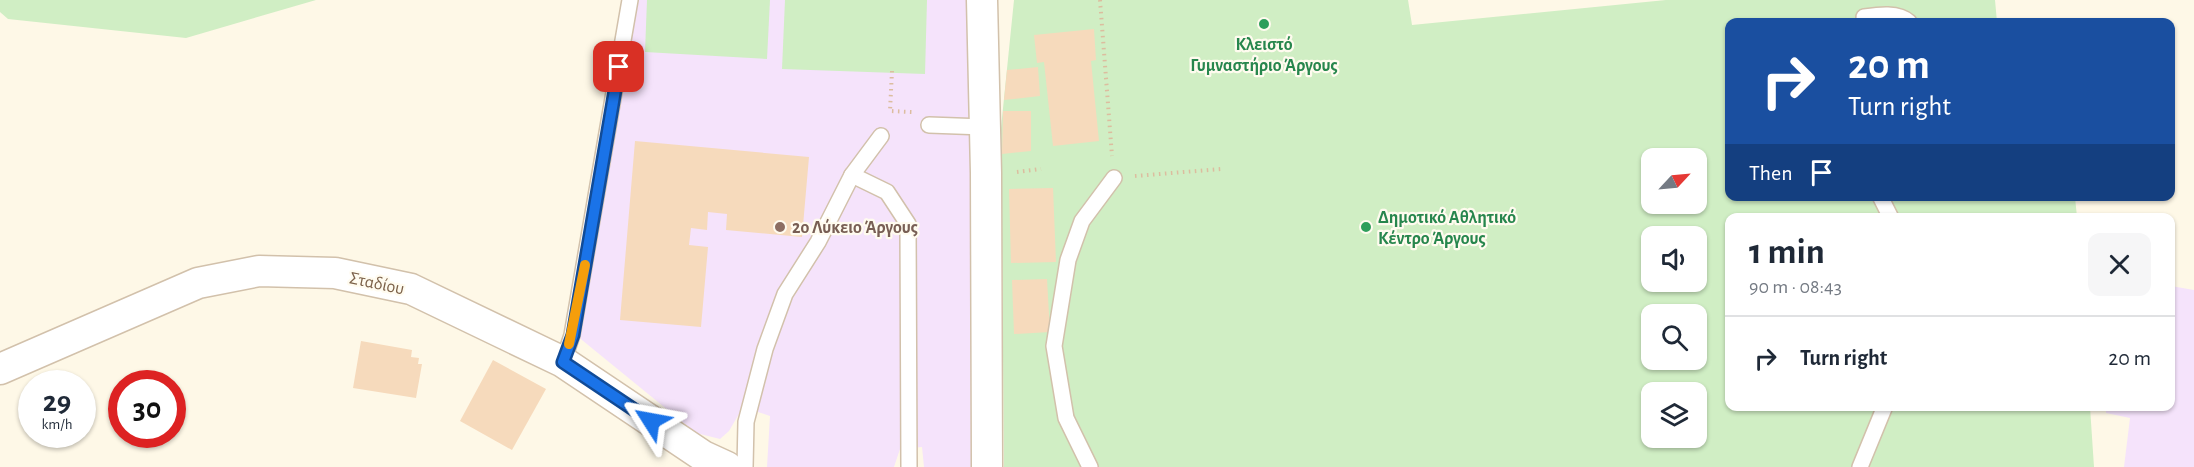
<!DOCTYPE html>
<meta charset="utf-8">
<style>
:root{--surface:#fff;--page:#f6f6f7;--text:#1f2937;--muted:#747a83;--line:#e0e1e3}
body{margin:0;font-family:"Alegreya Sans",sans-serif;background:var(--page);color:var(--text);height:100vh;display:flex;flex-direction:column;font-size:22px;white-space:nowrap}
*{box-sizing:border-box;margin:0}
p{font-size:20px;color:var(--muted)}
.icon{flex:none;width:33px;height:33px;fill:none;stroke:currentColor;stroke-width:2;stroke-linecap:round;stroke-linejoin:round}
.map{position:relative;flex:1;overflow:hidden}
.panel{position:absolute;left:1725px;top:213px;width:450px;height:198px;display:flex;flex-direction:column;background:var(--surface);border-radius:12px;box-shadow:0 2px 4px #0004}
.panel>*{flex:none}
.top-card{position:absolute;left:1725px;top:18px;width:450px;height:183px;border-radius:12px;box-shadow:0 2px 4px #0004;background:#1a4fa0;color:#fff;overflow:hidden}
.needle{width:39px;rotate:64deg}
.buttons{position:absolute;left:1641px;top:148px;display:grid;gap:12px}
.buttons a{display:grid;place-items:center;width:66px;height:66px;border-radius:12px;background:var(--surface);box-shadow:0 2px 4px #0004;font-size:30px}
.speed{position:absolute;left:18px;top:370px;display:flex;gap:12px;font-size:30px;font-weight:700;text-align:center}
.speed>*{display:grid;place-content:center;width:78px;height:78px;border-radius:50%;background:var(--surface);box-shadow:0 2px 4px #0004;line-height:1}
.speed small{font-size:15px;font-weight:400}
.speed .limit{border:9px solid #d22;background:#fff;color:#111}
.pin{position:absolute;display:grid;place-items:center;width:51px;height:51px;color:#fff;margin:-26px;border-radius:12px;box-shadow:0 3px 9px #0006}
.me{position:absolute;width:66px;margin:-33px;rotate:304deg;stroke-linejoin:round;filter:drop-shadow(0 0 4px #0008)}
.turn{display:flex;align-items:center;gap:21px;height:126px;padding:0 24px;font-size:27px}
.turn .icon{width:78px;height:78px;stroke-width:2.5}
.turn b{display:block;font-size:42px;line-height:51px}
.then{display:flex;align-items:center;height:57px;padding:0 24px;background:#0003;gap:12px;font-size:22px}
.round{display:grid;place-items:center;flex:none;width:63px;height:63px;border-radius:12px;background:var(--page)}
.overview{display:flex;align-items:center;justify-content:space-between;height:102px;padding:0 24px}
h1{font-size:36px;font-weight:700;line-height:45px}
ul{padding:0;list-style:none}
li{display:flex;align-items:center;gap:18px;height:84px;padding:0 24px;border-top:2px solid var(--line)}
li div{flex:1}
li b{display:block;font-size:22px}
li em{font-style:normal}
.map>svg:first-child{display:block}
</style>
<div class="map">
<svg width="2194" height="467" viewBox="0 0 2194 467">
<rect width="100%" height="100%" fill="#fef8e7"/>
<g fill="#f5e3fb">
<path d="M622 0H975L978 467H924L922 447 900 449 894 467H767L770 416 743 407 729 431 720 439 696 433 566 327Z"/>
<path d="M2171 286 2194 290V467H2124L2130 418 2106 413V407L2170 406Z"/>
</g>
<g fill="#d0eec4" fill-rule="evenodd">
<path d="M0 0H316L186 38 8 19 0 12Z"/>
<path d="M647 0H770L767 59 645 52Z"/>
<path d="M785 0H927L925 74 782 69Z"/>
<path d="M1014 0H1408L1412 25 1666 0H1995L1997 22H1730V196L2075 197 2077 217 1730 218V406L2090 407 2094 467H1004L1001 128ZM1652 159H1696V204H1652ZM1652 237H1696V282H1652ZM1652 315H1696V360H1652ZM1652 393H1696V438H1652Z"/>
</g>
<g fill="#f6dabc">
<path d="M1094 29 1096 60 1091 61 1099 141 1053 146 1044 62 1037 63 1034 35Z"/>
<path d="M1038 67 1040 96 1004 100 1007 70Z"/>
<path d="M1003 111H1031V151L1002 154Z"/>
<path d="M635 141 809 157 802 237 726 230 727 214 708 212 707 230 691 228 689 245 708 247 701 327 620 320Z"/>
<path d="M1053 188 1056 262 1011 263 1009 189Z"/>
<path d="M1047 279 1050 332 1014 334 1012 280Z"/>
<path d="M361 341 412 350 411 357 419 358 418 364H422L416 398 353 388Z"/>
<path d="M493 360 546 389 512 450 460 421Z"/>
</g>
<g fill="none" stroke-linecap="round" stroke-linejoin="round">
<defs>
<g id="lane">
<path d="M1864 17C1878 15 1898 12 1909 22"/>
<path d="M929 125 984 127"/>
<path d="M852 175 887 192 908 224 909 467"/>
<path d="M1880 196 1891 218"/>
<path d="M563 362 572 335 630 0"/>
<path d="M745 467 746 422 765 349 785 294 818 242 852 175 881 136"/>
<path d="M1090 467 1066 418 1054 346 1068 260 1082 221 1114 178"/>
<path d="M1860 467 1885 406"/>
</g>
<g id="street">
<path d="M982 0 986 173 987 467"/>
<path d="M0 369 198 283 259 271 335 273 411 289 563 362 703 456 727 467"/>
</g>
</defs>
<use href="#lane" stroke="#d2c1ab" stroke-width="18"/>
<use href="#street" stroke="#d2c1ab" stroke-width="33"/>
<g stroke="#dcbd9f" stroke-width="4" stroke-dasharray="1.5 4.5" stroke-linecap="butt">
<path d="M1100 0 1112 156"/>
<path d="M892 71 890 111 912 112"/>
<path d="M1017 172 1041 169"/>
<path d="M1135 176 1221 169"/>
</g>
<use href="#lane" stroke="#fff" stroke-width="15"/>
<use href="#street" stroke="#fff" stroke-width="30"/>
</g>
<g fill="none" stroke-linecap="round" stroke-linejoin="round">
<defs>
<path id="route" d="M619 67 573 335 563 362 651 421"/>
</defs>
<use href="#route" stroke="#114b97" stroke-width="15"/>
<use href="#route" stroke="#1a73e8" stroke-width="10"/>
<path stroke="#f59e0b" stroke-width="10" d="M569 344 585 265"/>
</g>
<g fill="#2e9e5b" stroke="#fffbef" stroke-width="2">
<circle cx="1264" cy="24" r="6"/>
<circle cx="1366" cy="227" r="6"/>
</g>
<circle fill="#8d6e63" stroke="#fffbef" stroke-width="2" cx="780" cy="227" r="6"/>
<g text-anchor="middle" stroke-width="4.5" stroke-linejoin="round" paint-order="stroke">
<g font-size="18" font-weight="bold" fill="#27864d" stroke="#fffbef">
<text x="1264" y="50">Κλειστό<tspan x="1264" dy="21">Γυμναστήριο Άργους</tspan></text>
<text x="1378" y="223" text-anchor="start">Δημοτικό Αθλητικό<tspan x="1378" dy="21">Κέντρο Άργους</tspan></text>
</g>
<g font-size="18" font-weight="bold" fill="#785e54" stroke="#fffbef" text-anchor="start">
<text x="792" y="233">2ο Λύκειο Άργους</text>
</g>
<g font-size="18" fill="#7b6048" stroke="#fffbef">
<text transform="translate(377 283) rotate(12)" y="6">Σταδίου</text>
</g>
</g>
</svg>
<div class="buttons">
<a><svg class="needle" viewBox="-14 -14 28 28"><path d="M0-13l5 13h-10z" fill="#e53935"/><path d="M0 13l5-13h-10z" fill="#747a83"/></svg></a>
<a><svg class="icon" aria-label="sound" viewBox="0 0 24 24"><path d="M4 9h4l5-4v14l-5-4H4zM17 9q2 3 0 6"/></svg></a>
<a><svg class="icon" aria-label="search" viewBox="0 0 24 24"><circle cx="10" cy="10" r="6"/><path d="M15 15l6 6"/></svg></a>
<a><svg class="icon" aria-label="layers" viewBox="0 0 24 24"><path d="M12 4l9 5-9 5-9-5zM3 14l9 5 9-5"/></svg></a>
</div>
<div class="speed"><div>29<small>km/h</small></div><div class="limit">30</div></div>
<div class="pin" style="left:619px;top:67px;background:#d93025"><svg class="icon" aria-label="arrive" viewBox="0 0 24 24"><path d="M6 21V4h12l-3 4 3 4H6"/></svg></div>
<svg class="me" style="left:651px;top:421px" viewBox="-20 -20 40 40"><path d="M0-17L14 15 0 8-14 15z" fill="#1a73e8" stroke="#fff" stroke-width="4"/></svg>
<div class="top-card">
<div class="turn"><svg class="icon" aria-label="right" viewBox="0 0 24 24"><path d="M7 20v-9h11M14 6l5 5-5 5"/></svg><div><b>20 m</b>Turn right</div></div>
<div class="then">Then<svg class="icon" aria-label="arrive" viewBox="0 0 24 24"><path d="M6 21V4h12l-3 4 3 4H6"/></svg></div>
</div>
<section class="panel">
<div class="overview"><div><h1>1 min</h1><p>90 m · 08:43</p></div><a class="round"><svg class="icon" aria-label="close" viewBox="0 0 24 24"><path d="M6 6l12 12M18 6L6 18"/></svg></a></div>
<ul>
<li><svg class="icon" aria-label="right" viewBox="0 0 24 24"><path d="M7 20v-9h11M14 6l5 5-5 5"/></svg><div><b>Turn right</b></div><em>20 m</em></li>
</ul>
</section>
</div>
